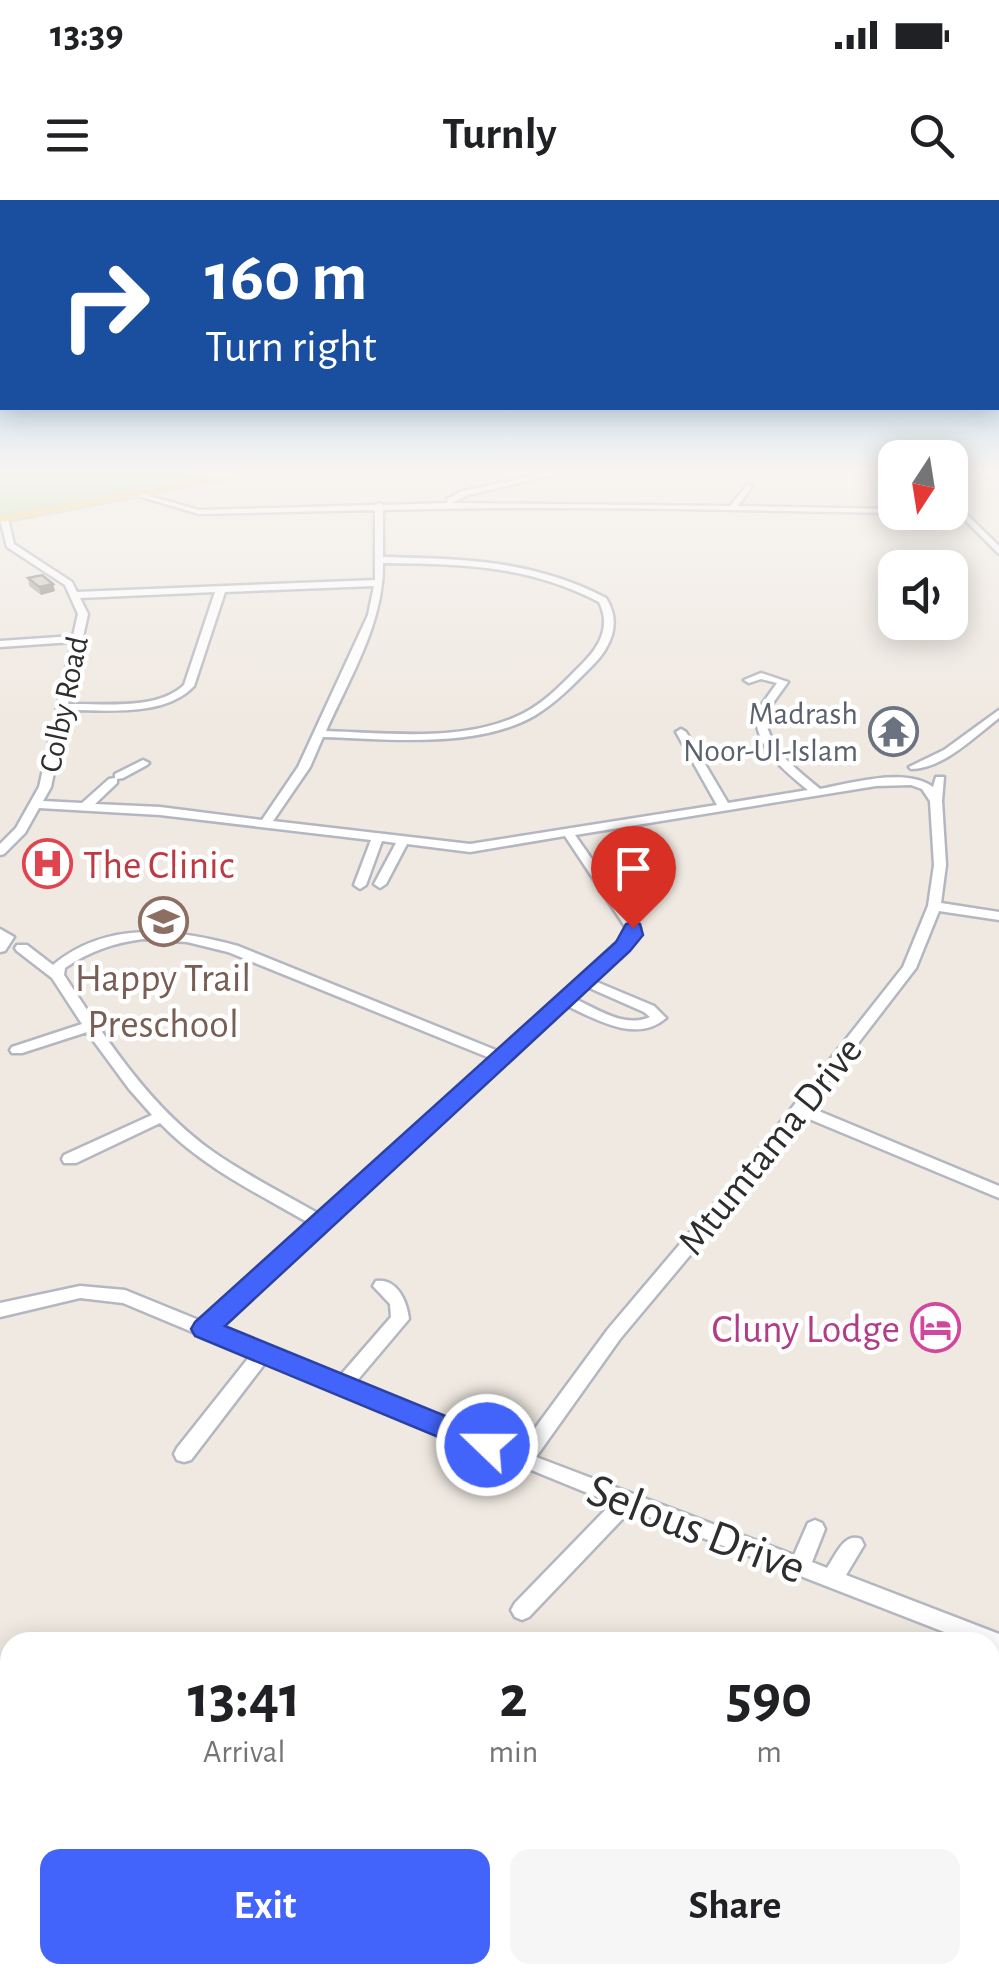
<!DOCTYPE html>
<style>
:root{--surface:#fff;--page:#f6f6f6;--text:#202124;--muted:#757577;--accent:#4264fb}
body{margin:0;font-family:"Alegreya Sans",sans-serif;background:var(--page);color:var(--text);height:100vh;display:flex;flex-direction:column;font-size:38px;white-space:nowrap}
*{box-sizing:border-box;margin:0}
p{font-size:32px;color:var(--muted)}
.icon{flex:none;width:55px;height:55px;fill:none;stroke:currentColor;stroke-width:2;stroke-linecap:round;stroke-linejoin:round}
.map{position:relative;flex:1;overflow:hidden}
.details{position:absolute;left:0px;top:1432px;width:1000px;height:352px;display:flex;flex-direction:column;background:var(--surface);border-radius:30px 30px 0 0;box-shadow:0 5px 25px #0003}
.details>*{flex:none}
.banner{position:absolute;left:0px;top:0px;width:1000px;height:210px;box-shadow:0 5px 25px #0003;background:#1a4fa0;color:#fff;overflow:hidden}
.needle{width:65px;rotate:192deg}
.buttons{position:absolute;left:878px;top:240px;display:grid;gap:20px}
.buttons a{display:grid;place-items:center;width:90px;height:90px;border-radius:20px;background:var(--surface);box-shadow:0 5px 25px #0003;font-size:50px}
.pin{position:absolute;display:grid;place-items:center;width:85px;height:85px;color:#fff;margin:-102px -42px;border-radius:50% 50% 50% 0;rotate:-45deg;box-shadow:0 0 10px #0007}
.pin .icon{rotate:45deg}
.me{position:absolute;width:110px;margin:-55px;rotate:292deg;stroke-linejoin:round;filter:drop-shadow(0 0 8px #0008)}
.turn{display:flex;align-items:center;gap:35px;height:210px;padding:0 40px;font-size:45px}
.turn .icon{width:130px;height:130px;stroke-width:2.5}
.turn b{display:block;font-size:70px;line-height:85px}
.eta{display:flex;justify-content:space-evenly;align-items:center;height:170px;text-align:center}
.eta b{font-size:60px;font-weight:600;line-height:70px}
.cta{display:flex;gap:20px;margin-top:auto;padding:20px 40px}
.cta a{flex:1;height:115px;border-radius:20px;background:var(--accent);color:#fff;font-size:40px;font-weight:600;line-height:115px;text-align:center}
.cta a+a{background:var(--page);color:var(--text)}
.status{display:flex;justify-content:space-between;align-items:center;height:70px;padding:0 50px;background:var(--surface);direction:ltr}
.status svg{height:28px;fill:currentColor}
header{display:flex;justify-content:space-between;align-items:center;height:130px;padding:0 40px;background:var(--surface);font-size:45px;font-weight:600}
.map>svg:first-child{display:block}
</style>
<div class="status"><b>13:39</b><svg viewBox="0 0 49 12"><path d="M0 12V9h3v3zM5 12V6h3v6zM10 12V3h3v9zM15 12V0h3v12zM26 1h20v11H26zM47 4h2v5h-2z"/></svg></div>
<header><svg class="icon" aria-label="menu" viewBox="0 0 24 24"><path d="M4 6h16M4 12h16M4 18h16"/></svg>Turnly<svg class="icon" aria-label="search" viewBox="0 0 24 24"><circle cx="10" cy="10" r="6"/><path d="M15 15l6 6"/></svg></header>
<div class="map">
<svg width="999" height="1784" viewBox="0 0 999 1784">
<rect width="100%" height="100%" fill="#efe9e1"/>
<path fill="#b6e59e" d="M0 271H215L205 277 0 315Z"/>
<path fill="#c9ec9a" d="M724 1775H873L893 1784H713Z"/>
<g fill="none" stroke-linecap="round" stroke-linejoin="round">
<defs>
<g id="minor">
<path d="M557 271H572L468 295 452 303 730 306 748 284 752 286 738 306 895 309V312H898L895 313C724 310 554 305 383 310V357C464 359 533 360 606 398 622 423 611 447 592 466 574 484 556 503 534 516 476 549 388 539 323 537L310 567 273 621 470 644 717 605 676 532 681 529 686 532 728 603 808 590C782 569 758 550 755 514L777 483 761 479 749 483 744 480 761 473 788 482 765 514C768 550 794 567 820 589 852 583 906 567 933 587L936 577H944L942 601 946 665 941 703 999 712V720L939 711 916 768 809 907 999 986V998L802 916 758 974 620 1139 536 1257 794 1355 808 1323 815 1320 822 1323 825 1329 812 1362 827 1368C836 1355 844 1332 861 1339L864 1345 846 1375 999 1434V1454L990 1450V1442H970L631 1310 529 1417 522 1420 515 1417 511 1410 515 1403 612 1303 266 1162 191 1260 184 1262 177 1260 174 1254 177 1248 250 1156 123 1103 80 1098 0 1117V1103L80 1086 125 1090 201 1121 309 1023C257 993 202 967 160 923L76 963H64L62 959 64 955 152 915 129 889 87 832 22 853H12L10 850 12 847 82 824 52 778 17 751 15 748 17 745H27L53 765C107 720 175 729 238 746L498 851 626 734V728L565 636 470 652 407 644 386 684 380 688 374 684 396 643 382 641 366 685 360 689 354 685 371 640 160 615 39 608 25 633 4 654 0 655V644L16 628 39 587 72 442 0 447V441L73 436 78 414 65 385 7 347 0 319 4 317 8 319 14 344 72 382 77 392 375 380V310L199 314 135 295 139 293 199 310 375 305 379 303 383 305 448 303 447 299 463 291ZM383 363C462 364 528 365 599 402 611 426 600 446 583 463 565 481 547 501 524 513 466 543 389 533 326 531 350 477 384 423 383 363ZM374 386 368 415 298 567 262 620 160 607 95 604 117 583V579L123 578 147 565 149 563 143 560 115 574V578L109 579 82 603 43 601 51 587 67 510C107 510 165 517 194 486L225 392ZM215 392 184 485C156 511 104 503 68 504L88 414 80 398ZM911 585 922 589 930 601 934 665 928 706 903 767 746 966 608 1129 519 1250 355 1183 409 1119C407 1101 397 1078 376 1081L373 1086 390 1104 391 1117 339 1177 217 1127 565 805C596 819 636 844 666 818L654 806 592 780 638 738 640 728 575 635 876 586ZM143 739 187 742 228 752 490 858 319 1014C283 993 246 975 212 951 149 906 106 839 64 775L65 768C90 751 113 743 143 739ZM585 786 644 812 650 817C624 829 596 808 573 798Z"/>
<path d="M950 298 999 346V354L950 305Z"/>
<path d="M999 510V518C974 537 943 569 911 569L909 567 944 550Z"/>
<path d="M0 729 14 737 5 751 0 752Z"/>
</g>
<path id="major" d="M246 271H269L0 322V316Z"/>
<g id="highway">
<path d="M0 1499 10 1503V1577L0 1573Z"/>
<path d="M49 1775H87L90 1784H52Z"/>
</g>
</defs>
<use href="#minor" stroke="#b4b7c1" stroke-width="5"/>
<use href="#major" stroke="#c9c9c9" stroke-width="5"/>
<use href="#highway" stroke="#c9c9c9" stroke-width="6"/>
<use href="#minor" fill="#fff" fill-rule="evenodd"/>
<use href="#major" fill="#f2d163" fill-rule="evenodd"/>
<use href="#highway" fill="#ffa35c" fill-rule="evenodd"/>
</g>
<path fill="#afaba4" d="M28 378 53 384 55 391 41 395 29 386Z"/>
<path fill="#8e8b86" d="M53 384 55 391 41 395 39 387Z"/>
<path fill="#cbc7bf" stroke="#8e8b86" stroke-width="2.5" d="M42 375 53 384 39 387 28 378Z"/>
<linearGradient id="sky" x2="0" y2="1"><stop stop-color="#7abfeb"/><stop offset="0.52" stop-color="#f8f5f2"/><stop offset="1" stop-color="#f8f5f2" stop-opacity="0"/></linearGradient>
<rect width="999" height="521" fill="url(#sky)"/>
<path fill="#4264fb" stroke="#2b41a3" stroke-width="2.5" d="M633 722 640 724 643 735 630 751 225 1126 497 1237 502 1245 497 1253 487 1257 477 1253 195 1136 191 1129 195 1122 616 742 626 724Z"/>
<defs>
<symbol id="temple-ring" viewBox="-11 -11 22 22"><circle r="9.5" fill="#fff" stroke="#6b7280" stroke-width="1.5"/><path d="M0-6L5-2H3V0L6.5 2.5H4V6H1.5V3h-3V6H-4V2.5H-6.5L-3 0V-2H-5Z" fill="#6b7280"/></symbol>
<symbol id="hospital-ring" viewBox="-11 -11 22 22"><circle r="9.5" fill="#fff" stroke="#e0444e" stroke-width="1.5"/><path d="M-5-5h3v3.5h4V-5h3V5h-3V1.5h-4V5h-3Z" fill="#e0444e"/></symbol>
<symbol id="school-ring" viewBox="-11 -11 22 22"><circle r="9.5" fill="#fff" stroke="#8d6e63" stroke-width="1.5"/><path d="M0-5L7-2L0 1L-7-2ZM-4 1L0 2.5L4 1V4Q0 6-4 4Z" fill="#8d6e63"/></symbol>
<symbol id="hotel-ring" viewBox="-11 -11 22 22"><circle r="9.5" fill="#fff" stroke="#d1479c" stroke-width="1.5"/><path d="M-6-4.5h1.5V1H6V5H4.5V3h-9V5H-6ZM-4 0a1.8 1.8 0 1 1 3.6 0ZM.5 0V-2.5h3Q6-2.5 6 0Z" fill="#d1479c"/></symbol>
</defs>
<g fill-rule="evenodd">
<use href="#temple-ring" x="866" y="504" width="55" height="55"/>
<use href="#hospital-ring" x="20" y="636" width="55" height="55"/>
<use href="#school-ring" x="136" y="694" width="55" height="55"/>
<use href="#hotel-ring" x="908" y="1100" width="55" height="55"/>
</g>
<g text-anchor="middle" stroke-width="9" stroke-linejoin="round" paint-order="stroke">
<g font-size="32" fill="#2e2e2e" stroke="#fff">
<text transform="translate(63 504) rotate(-78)" y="11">Colby Road</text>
</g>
<g font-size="32" fill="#5b616d" stroke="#fff" text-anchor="end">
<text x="858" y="524">Madrash<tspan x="858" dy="37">Noor-Ul-Islam</tspan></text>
</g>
<g font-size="40" fill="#be3a42" stroke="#fff" text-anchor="start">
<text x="83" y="678">The Clinic</text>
</g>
<g font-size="40" fill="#785e54" stroke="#fff">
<text x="163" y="791">Happy Trail<tspan x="163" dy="46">Preschool</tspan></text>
</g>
<g font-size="40" fill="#2e2e2e" stroke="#fff">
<text transform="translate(769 945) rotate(-51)" y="14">Mtumtama Drive</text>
</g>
<g font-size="40" fill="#b23c85" stroke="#fff" text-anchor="end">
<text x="900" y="1142">Cluny Lodge</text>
</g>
<g font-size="48" fill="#2e2e2e" stroke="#fff">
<text transform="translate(697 1327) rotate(21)" y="17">Selous Drive</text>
</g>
</g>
</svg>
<div class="buttons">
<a><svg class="needle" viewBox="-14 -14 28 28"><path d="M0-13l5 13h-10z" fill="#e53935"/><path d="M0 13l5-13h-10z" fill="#757577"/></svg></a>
<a><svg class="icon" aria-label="sound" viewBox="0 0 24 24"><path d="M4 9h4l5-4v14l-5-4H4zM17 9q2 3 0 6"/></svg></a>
</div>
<div class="pin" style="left:633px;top:728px;background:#d93025"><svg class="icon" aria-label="arrive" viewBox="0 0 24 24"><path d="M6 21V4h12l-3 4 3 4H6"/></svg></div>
<svg class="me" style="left:487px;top:1245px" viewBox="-20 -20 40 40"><circle r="17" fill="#4264fb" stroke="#fff" stroke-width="3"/><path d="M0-11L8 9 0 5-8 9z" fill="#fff"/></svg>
<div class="banner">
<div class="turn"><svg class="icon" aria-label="right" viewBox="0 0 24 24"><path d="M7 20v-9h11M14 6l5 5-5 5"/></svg><div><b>160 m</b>Turn right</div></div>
</div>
<section class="details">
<div class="eta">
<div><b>13:41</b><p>Arrival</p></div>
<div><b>2</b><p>min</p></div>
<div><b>590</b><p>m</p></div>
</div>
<div class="cta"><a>Exit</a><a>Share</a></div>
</section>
</div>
